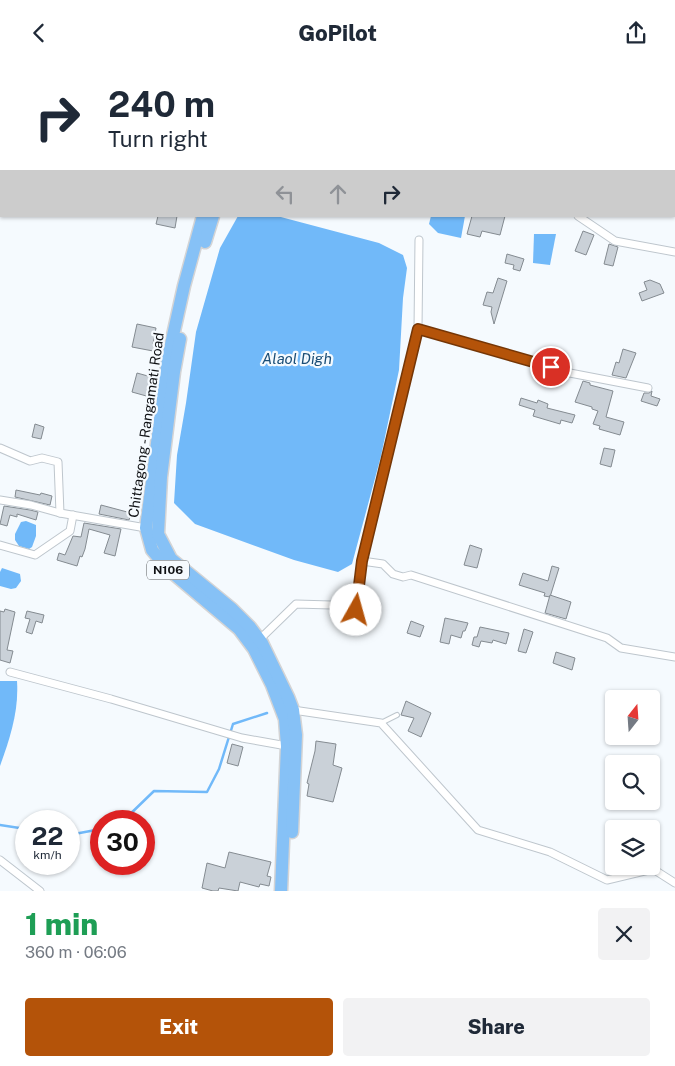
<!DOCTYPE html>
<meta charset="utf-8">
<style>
:root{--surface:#fff;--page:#f2f2f3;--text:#1f2937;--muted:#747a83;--accent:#b45309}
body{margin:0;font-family:"Public Sans",sans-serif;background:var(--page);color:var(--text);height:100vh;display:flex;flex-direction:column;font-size:19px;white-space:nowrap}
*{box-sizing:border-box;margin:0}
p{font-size:16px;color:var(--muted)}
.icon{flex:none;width:28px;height:28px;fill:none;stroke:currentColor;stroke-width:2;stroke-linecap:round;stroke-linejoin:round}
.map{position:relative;height:826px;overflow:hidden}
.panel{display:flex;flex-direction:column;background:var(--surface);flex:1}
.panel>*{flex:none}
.guide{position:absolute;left:0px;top:0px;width:675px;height:152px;box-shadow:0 1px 4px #0004;background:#fff;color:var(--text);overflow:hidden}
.needle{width:32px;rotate:17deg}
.buttons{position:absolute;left:605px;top:625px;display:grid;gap:10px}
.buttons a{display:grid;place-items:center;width:55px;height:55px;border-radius:5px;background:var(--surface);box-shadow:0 1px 4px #0004;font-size:25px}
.speed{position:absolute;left:15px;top:745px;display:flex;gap:10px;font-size:25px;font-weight:700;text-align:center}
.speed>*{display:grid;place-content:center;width:65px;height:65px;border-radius:50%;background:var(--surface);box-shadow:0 1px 4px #0004;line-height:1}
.speed small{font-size:12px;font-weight:400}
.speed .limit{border:8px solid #d22;background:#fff;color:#111}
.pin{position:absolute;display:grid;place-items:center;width:42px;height:42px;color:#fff;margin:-21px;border:2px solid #fff;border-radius:50%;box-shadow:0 1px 5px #0007}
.me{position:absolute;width:55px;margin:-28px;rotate:7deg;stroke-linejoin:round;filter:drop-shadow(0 0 4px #0008)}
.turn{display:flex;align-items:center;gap:18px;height:105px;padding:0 25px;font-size:22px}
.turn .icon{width:65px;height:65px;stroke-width:2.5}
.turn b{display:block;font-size:35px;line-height:42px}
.lanes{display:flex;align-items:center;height:48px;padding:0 25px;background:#0003;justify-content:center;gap:25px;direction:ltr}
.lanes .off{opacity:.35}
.round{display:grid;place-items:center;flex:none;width:52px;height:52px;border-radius:5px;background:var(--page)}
.headline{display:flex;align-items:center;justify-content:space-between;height:85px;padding:0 25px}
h1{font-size:30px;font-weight:800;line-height:38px;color:#1e9e55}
.primary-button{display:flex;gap:10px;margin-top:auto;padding:10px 25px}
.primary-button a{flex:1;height:58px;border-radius:5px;background:var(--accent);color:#fff;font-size:20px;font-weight:800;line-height:58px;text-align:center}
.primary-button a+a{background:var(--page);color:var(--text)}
header{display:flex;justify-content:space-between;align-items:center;height:65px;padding:0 25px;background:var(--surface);font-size:22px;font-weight:800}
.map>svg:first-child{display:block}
</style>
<header><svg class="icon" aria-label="back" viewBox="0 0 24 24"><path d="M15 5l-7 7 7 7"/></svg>GoPilot<svg class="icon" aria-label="share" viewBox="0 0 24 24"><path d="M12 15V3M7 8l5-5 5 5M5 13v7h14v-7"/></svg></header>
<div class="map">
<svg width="675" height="826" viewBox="0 0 675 826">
<rect width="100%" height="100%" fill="#f5fafe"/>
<g fill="#71b9f9">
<path d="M238 151H277L379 178 403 190 407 203 403 233 399 305 381 391 352 499 338 507 294 495 195 459 174 438 177 390 186 338 196 267 220 183Z"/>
<path d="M431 151H465L461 173 438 168 429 159Z"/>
<path d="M534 169H556L550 200 533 198Z"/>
<path d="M26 456 36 460V471L32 482 29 484 19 481 15 475V469L21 457Z"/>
<path d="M2 503 20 509 21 516 16 523 11 524 0 521V507Z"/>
<path d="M0 616H17C19 646 10 673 0 701Z"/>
</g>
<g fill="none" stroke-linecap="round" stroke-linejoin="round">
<g stroke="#71b9f9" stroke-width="2.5">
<path d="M123 756 154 726 207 727 219 704 233 659 267 648"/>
<path d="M0 760 26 764"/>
<path d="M69 770 101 764"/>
</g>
</g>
<g fill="#cad1d8" stroke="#848b91">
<path d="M158 151H177L175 163 156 159Z"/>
<path d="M472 151H505L500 170 482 166 480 172 467 169Z"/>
<path d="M583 166 594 170 586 190 575 186Z"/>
<path d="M609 179 618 182 613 201 604 199Z"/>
<path d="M507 189 524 194 520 206 513 204 514 200 505 198Z"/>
<path d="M498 213 507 216 494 259 491 247 492 242 483 240 487 227 493 228Z"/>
<path d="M650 215 660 219 664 228 642 236 639 228 647 225 644 217Z"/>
<path d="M137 259 156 263 153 279 162 281 160 290 153 288V286L132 282Z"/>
<path d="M623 284 636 288 626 313 612 310 616 297 619 298Z"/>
<path d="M137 308 155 313 150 332 132 327Z"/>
<path d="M583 316 590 318V320L613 326 606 352 624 357 620 370 599 364 600 361 593 359 598 346 592 344V342L575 337Z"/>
<path d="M652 326 651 331 660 334 657 341 641 336 644 328H649Z"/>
<path d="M521 333 537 338 538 335 548 339 547 343 575 350 572 358 561 355 560 359 533 351 535 345 519 340Z"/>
<path d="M35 359 44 362 41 374 32 372Z"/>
<path d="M604 383 615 385 611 402 600 399Z"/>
<path d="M16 425 40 430 41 428 52 431 50 440 15 432Z"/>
<path d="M101 440 131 448 129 455 99 449Z"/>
<path d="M4 441 30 445 38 447 36 455 17 449V452L10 450 7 461 0 459Z"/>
<path d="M84 458 121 464 115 491 104 488 110 470 89 464 85 484 82 492 80 491 77 501 57 495 59 488 65 490 73 471 81 472Z"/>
<path d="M470 480 482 484 477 503 464 500Z"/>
<path d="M552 501 559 503 550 532 544 531 545 528 519 520 523 508 548 516Z"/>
<path d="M550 530 571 537 566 554 545 548Z"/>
<path d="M5 544 15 547 7 585 13 586 10 598 0 595V546L4 547Z"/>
<path d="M27 546 44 550 42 558 36 556 32 569 26 567 30 554 25 553Z"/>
<path d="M445 553 468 558 465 566H463L461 573 451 570 449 579 440 577Z"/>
<path d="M411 556 424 561 420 572 407 568Z"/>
<path d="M480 562 509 568 506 579 493 575 492 578 481 576 479 582 472 580 474 572H477Z"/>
<path d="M524 564 533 567 526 588 518 586Z"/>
<path d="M556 587 575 593 572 605 553 598Z"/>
<path d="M406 636 431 648 421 672 408 666 414 653 401 650Z"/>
<path d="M316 676 336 679 333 700 342 703 333 737 307 731 309 719 307 718 315 686Z"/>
<path d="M232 679 243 682 238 701 227 698Z"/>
<path d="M229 787 271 797 267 811 271 812 269 821 260 819 259 822 240 817 238 826 219 823 218 826H213L202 823 207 798 225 803Z"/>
</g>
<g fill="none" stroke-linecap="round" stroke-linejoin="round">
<defs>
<path id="lane" d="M381 658 397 650"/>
<g id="street">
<path d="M510 1V0"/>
<path d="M578 151 615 176 675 187"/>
<path d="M418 264 570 308 648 323"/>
<path d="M0 383 30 396 42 393 58 397 60 448 146 463"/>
<path d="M0 435 31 440 60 448"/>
<path d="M0 480 35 490 70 466 73 450"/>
<path d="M362 496 418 264 419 175"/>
<path d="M259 575 296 539 331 540 356 545 362 496 383 499 393 509 403 512 411 510 607 573 621 583 675 592"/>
<path d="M10 607 111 634 242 673 287 681"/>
<path d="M293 645 381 658 478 765 550 787 607 815 653 804 675 818"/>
<path d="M0 795 40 826"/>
</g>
<g id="highway">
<path d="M245 0V1"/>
<path d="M254 0V1"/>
<path d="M203 151 184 221 168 293 146 463 152 485 168 504 239 564 254 584 272 620 285 654 287 681 281 826"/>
<path d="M205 177 213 151"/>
<path d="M180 274 174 307 161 412 158 469 171 494 232 544 250 562 262 578 288 632 293 645 296 670 292 767"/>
</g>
</defs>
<use href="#lane" stroke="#bec6cd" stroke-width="6"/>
<use href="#street" stroke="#bec6cd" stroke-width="9"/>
<use href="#highway" stroke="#d4d4d5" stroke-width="15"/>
<use href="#lane" stroke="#fff" stroke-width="4"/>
<use href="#street" stroke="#fff" stroke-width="7"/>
<use href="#highway" stroke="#86c1f6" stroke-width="12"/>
</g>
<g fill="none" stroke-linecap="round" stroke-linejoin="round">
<defs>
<path id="route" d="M356 545 362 496 418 264 551 302"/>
</defs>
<use href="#route" stroke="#753606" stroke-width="12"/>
<use href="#route" stroke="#b45309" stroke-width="9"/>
</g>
<g text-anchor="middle" stroke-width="4.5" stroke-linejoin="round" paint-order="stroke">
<rect fill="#f5fafe" stroke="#55585b" stroke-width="1" x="147" y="495.5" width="42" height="19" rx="4"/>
<g font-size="12" font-weight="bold" fill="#101215">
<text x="168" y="509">N106</text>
</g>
<g font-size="14" fill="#101215" stroke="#f5fafe">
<text transform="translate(146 360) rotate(-82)" y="5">Chittagong - Rangamati Road</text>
</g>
<g font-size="15" font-style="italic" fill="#1a4e77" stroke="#f5fafe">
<text x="297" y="299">Alaol Digh</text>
</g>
</g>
</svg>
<div class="buttons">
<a><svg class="needle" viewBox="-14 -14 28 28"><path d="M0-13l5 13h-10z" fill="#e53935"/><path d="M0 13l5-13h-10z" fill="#747a83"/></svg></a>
<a><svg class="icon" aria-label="search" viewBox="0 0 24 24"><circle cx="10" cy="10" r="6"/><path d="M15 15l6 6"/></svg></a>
<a><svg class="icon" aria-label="layers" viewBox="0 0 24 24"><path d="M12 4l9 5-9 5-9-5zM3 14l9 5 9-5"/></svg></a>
</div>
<div class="speed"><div>22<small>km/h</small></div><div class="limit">30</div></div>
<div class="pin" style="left:551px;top:302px;background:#d93025"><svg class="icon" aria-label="arrive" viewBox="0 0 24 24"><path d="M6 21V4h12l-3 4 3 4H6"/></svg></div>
<svg class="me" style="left:356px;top:545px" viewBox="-20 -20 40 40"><circle r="19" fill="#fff"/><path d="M0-13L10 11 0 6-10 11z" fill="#b45309"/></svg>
<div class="guide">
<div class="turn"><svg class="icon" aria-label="right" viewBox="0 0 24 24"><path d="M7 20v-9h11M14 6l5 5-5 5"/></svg><div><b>240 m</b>Turn right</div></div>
<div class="lanes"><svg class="icon off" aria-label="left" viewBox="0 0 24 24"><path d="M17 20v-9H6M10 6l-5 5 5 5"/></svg><svg class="icon off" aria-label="ahead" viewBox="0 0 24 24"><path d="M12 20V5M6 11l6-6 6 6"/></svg><svg class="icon" aria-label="right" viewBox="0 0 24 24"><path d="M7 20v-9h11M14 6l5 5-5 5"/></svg></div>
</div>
</div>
<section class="panel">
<div class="headline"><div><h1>1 min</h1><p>360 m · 06:06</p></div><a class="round"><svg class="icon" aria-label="close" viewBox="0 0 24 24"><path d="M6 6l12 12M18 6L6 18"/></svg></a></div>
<div class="primary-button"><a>Exit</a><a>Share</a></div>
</section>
